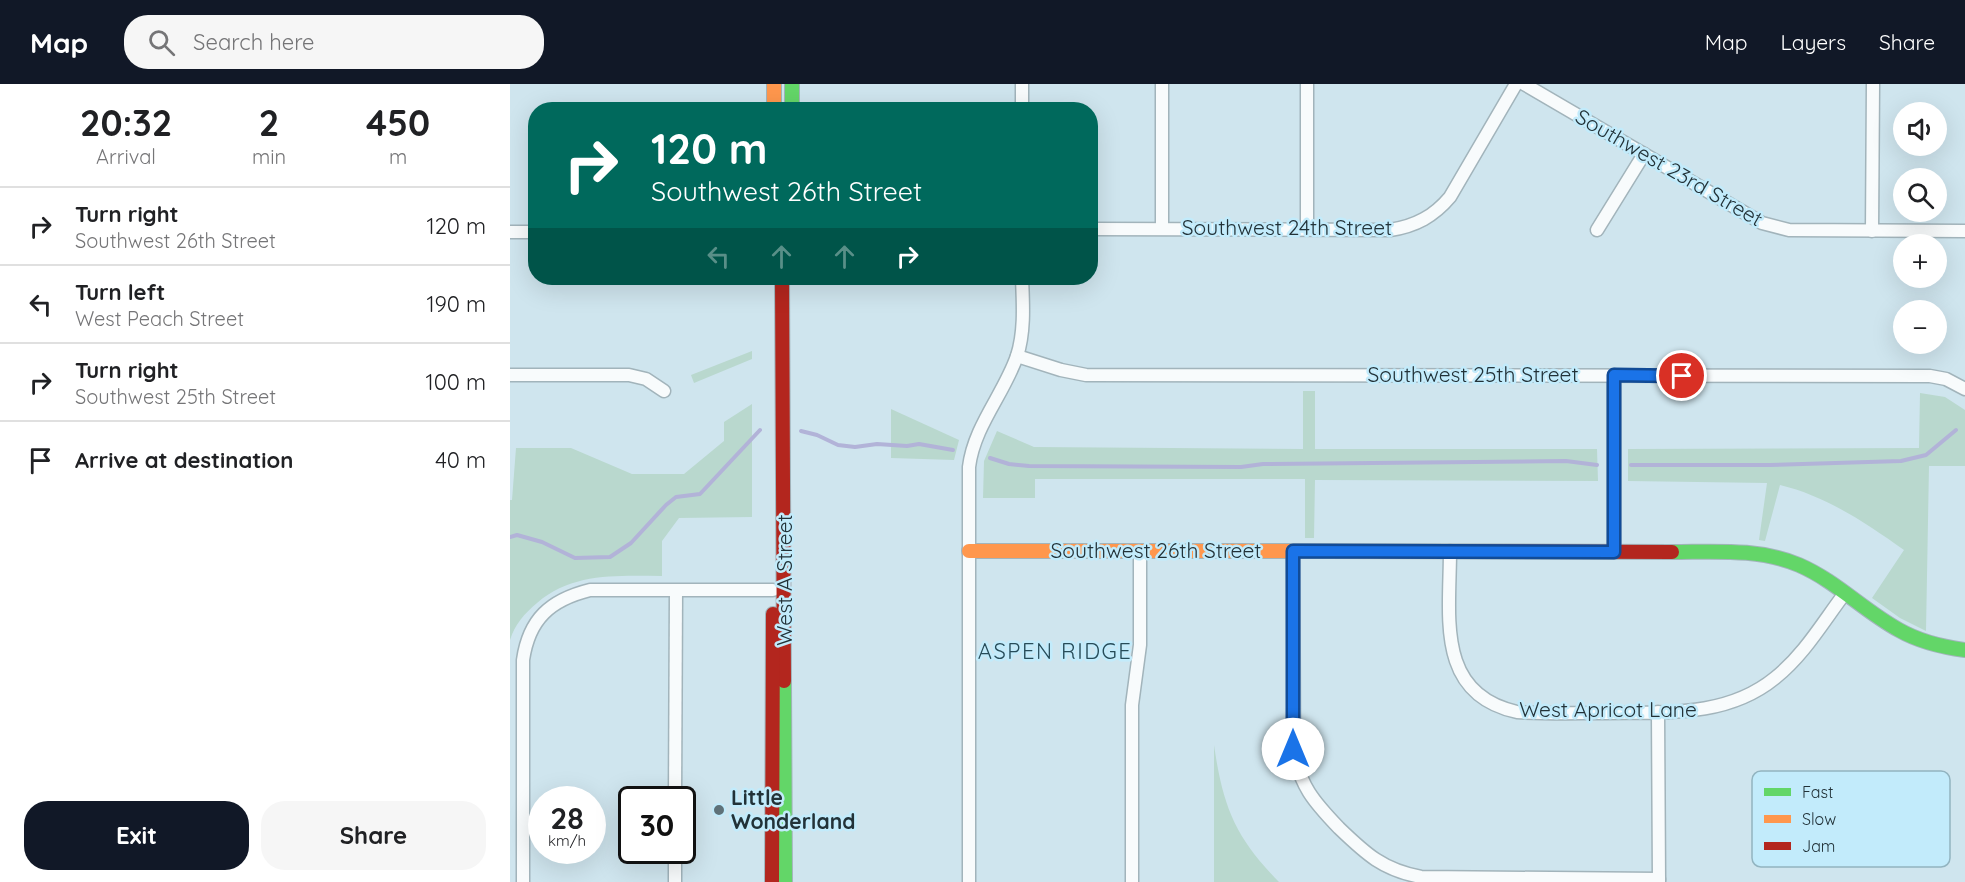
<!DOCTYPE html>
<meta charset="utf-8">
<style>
:root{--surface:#fff;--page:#f6f6f6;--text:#202124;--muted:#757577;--line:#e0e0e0;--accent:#111827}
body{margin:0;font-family:Quicksand,sans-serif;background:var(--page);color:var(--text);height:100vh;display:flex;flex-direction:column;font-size:22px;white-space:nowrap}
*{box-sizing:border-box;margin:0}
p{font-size:20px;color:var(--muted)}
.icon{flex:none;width:33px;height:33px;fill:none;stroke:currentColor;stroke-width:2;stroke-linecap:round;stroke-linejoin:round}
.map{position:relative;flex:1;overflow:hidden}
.drawer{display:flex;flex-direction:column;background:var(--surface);width:510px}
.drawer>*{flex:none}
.hud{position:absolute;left:18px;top:18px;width:570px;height:183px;border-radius:24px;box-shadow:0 6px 24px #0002;background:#00695c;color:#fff;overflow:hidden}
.tools{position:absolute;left:1383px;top:18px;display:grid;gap:12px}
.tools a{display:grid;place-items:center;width:54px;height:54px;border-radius:50%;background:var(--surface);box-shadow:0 6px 24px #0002;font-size:30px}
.speed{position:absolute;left:18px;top:702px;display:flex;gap:12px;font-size:30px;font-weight:700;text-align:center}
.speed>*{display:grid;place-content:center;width:78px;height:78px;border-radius:50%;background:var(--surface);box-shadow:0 6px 24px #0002;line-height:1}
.speed small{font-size:15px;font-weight:400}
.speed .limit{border:3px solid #111;border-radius:9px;background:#fff;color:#111}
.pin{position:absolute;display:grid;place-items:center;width:51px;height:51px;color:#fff;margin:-26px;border:3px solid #fff;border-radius:50%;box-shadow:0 2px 6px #0007}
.me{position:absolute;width:66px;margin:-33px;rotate:0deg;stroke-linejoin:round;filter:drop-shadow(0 0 4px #0008)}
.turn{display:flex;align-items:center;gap:21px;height:126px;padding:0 24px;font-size:27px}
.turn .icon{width:78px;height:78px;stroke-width:2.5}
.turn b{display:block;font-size:42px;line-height:51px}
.lanes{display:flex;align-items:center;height:57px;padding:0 24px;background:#0003;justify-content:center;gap:30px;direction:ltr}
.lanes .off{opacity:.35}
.eta{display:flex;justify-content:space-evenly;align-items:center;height:102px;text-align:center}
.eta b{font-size:36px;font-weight:700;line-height:42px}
.button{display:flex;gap:12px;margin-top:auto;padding:12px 24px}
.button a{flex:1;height:69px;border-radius:24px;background:var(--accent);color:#fff;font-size:24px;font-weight:700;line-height:69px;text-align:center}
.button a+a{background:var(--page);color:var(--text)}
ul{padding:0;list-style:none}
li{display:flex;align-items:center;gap:18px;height:78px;padding:0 24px;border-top:2px solid var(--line)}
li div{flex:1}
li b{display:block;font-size:22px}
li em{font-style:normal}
header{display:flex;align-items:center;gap:36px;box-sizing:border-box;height:84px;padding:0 30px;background:var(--accent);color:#fff}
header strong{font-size:28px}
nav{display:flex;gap:33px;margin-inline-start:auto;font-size:21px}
.search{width:420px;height:54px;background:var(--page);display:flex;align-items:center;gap:15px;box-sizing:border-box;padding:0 21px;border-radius:24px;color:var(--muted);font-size:22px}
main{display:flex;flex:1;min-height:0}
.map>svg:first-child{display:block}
</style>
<header>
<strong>Map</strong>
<div class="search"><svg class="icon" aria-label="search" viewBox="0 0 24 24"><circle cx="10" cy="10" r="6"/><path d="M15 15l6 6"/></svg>Search here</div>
<nav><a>Map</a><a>Layers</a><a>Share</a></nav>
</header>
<main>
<section class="drawer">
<div class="eta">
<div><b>20:32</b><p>Arrival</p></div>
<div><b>2</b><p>min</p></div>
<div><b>450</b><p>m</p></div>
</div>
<ul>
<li><svg class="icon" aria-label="right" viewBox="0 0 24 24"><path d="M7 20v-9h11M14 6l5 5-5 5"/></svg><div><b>Turn right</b><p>Southwest 26th Street</p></div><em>120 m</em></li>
<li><svg class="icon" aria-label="left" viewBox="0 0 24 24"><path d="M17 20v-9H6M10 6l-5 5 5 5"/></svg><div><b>Turn left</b><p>West Peach Street</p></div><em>190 m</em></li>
<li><svg class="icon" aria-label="right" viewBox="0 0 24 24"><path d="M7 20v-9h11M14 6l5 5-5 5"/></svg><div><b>Turn right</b><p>Southwest 25th Street</p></div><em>100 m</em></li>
<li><svg class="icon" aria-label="arrive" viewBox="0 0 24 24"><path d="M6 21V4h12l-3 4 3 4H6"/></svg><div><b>Arrive at destination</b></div><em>40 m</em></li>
</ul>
<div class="button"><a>Exit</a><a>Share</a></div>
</section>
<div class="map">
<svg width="1455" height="798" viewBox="0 0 1455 798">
<rect width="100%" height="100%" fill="#cfe5ee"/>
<g fill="#b9d8ce">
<path d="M242 267V275L184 299 181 291Z"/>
<path d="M793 307H805V365H1087L1088 397 805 396 804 454H795V395H525V414H473L474 377 487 347 524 363 793 365Z"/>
<path d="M1410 309 1435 313 1455 326V382H1419L1416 547 1390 534 1362 514 1394 466C1356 439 1316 412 1270 401L1255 457 1249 456 1257 399 1118 397V365L1409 364Z"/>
<path d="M242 320V433L169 434 152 457V492C108 492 63 488 27 519 14 530 5 540 0 556V416H2L6 364H61L122 390H174L214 357V338Z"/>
<path d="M381 325 449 356 444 376 381 374Z"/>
<path d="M704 661C713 723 725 753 769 798H704Z"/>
</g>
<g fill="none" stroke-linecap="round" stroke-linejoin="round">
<g stroke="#b2b3d8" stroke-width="4">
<path d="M291 347 307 351 328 361 345 363 367 360 397 362 409 360 443 366"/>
<path d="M480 374 499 380 519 382 731 383 753 380 1056 377 1087 381"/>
<path d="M1121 381H1260L1391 377 1416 371 1446 346"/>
<path d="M0 453 7 451 32 458 65 474 100 473 121 459 156 421 166 413 190 410 250 346"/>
</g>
<defs>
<g id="street">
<path d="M512 0V26"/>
<path d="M652 0V144"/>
<path d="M797 0V144"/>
<path d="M1014 0 1252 139 1279 146 1455 147"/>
<path d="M580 145 880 146C906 142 924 132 940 113L1006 0"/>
<path d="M1087 146 1134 70"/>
<path d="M1362 147 1363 0"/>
<path d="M0 148H26"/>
<path d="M507 272 551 286 576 291 1420 292 1436 295 1455 305"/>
<path d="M0 291H119L136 295 154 307"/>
<path d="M783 467 784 665C789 701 804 718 829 744 856 770 873 786 911 793L1149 795"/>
<path d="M940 467C940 532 925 610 1007 628 1036 630 1065 629 1094 629 1153 628 1216 634 1265 594 1294 571 1313 538 1335 509"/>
<path d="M1104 468V291"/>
<path d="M1148 628 1149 798"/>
<path d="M165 716 166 507"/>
<path d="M13 798V576C19 535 40 516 80 506H263"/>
<path d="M165 798V766"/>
<path d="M459 798V383C464 342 494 310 507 272 515 247 513 219 512 194"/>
<path d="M622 798V621L630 561V467"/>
</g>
<g id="fast">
<path d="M282 0V26"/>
<path d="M1162 468C1204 468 1249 464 1289 481 1326 497 1354 527 1389 546 1410 558 1432 563 1455 566"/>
<path d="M274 597 275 798"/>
</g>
<g id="slow">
<path d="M264 0V26"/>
<path d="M459 467H814"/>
</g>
<g id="jam">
<path d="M272 194 274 597"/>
<path d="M814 467 1162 468"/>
<path d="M262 798 263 530"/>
</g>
</defs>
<use href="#street" stroke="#a2b4bb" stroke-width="15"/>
<use href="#fast" stroke="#a2b4bb" stroke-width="16"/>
<use href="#slow" stroke="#a2b4bb" stroke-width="16"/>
<use href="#jam" stroke="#a2b4bb" stroke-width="16"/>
<use href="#street" stroke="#f8fbfc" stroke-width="12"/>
<use href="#fast" stroke="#63d668" stroke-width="14"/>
<use href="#slow" stroke="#ff974d" stroke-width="14"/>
<use href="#jam" stroke="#b3261e" stroke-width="14"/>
</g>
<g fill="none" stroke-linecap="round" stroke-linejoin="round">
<defs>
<path id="route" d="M783 665V467L1104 468V291L1172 292"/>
</defs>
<use href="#route" stroke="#114b97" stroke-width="15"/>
<use href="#route" stroke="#1a73e8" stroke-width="10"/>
</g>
<circle fill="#5f7178" stroke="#c2ebfb" stroke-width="2" cx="209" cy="726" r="6"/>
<g text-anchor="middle" stroke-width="5" stroke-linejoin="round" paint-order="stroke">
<g font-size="21" fill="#223238" stroke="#c2ebfb">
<text transform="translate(1159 84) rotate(30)" y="7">Southwest 23rd Street</text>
<text x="777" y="151">Southwest 24th Street</text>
<text x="963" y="298">Southwest 25th Street</text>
<text x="646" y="474">Southwest 26th Street</text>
<text transform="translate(275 496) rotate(-90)" y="7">West A Street</text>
<text x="1098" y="633">West Apricot Lane</text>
</g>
<g font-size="21" font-weight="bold" fill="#223238" stroke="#c2ebfb" text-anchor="start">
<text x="221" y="721">Little<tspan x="221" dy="24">Wonderland</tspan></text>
</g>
<g font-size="22" letter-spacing="1.5" fill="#274c59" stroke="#c2ebfb">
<text x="545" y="575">ASPEN RIDGE</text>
</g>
</g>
<rect x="1242" y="687" width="198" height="96" rx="9" fill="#c2ebfb" stroke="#92b4c0" stroke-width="1.5"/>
<rect x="1254" y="704" width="27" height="8" fill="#63d668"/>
<rect x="1254" y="731" width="27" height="8" fill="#ff974d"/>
<rect x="1254" y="758" width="27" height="8" fill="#b3261e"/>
<g font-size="16" fill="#223238">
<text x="1292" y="714">Fast</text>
<text x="1292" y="741">Slow</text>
<text x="1292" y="768">Jam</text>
</g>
</svg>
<div class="tools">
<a><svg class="icon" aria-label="sound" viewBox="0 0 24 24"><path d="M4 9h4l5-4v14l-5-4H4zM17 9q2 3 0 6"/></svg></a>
<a><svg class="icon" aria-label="search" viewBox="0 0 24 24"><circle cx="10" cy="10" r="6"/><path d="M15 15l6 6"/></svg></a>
<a>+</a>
<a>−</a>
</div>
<div class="speed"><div>28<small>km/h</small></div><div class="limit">30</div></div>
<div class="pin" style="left:1172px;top:292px;background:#d93025"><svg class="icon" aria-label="arrive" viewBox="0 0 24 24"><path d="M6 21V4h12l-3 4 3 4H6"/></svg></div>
<svg class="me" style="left:783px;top:665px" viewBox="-20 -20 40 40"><circle r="19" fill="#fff"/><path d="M0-13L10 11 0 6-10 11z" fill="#1a73e8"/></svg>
<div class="hud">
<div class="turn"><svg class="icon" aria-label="right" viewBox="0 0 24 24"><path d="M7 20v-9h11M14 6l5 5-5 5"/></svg><div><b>120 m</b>Southwest 26th Street</div></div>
<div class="lanes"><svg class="icon off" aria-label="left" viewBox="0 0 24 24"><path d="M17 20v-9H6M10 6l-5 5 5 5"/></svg><svg class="icon off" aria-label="ahead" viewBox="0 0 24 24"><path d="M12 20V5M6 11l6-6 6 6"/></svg><svg class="icon off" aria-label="ahead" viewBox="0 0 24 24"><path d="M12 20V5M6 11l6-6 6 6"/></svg><svg class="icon" aria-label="right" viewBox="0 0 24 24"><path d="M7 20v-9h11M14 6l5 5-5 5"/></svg></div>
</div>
</div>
</main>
